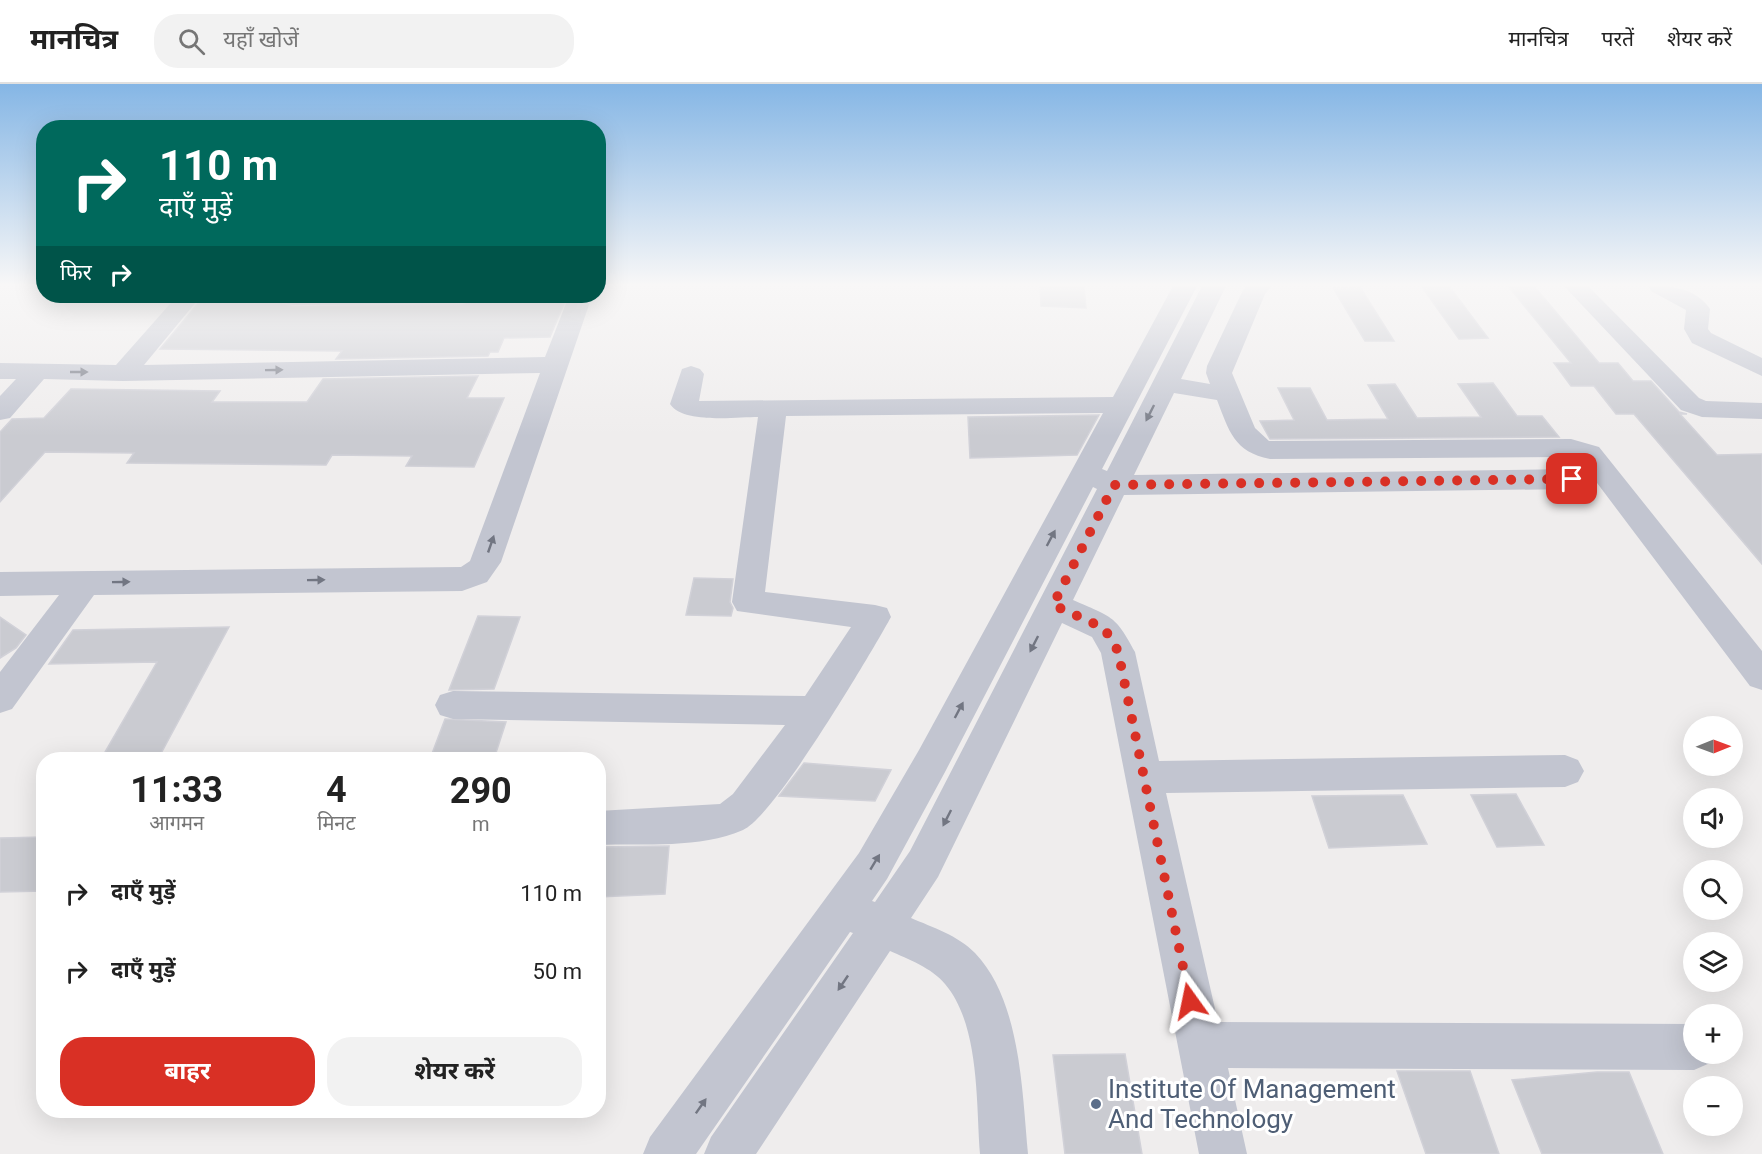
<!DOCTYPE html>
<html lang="hi">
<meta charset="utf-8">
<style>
:root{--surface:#fff;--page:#f2f2f2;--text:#222;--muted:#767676;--line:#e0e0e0;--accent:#d93025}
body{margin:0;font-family:Roboto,"Noto Sans Devanagari",sans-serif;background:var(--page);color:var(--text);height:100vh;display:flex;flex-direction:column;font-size:22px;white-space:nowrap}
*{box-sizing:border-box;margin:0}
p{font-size:20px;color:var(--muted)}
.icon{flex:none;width:33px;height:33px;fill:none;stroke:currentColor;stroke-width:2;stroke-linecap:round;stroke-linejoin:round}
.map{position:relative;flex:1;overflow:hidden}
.sheet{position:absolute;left:36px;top:668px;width:570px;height:366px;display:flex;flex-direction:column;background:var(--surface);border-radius:24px;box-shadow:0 6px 24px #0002}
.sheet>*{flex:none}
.guide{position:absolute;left:36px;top:36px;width:570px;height:183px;border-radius:24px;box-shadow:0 6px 24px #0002;background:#00695c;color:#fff;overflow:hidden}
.needle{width:39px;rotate:89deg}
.controls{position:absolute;left:1683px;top:632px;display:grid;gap:12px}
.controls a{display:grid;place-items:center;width:60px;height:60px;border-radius:50%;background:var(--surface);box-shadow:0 6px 24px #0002;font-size:30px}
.pin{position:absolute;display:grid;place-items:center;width:51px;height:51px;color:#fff;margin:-26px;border-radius:12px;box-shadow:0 3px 9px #0006}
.me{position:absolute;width:66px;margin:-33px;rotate:348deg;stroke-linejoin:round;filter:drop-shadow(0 0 4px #0008)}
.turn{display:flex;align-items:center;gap:21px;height:126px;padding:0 24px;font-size:27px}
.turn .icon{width:78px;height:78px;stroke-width:2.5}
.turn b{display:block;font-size:42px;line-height:51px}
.then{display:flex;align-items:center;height:57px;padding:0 24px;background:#0003;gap:12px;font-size:22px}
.eta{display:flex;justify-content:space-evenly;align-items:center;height:102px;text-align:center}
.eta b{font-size:36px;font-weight:700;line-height:42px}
.cta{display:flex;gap:12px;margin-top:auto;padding:12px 24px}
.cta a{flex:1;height:69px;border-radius:24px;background:var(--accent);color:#fff;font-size:24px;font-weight:700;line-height:69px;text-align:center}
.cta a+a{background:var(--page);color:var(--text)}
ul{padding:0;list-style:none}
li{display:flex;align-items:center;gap:18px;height:78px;padding:0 24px}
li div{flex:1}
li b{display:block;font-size:22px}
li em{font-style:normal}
header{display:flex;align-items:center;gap:36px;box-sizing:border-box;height:84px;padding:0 30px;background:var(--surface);border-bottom:2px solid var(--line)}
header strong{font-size:28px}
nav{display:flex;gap:33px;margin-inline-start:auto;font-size:21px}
.search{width:420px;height:54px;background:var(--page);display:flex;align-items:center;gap:15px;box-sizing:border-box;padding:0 21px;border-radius:24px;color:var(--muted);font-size:22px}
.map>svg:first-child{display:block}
</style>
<header>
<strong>मानचित्र</strong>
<div class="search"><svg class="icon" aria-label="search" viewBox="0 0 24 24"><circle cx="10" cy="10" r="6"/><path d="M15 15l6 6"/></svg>यहाँ खोजें</div>
<nav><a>मानचित्र</a><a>परतें</a><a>शेयर करें</a></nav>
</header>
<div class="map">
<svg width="1762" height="1070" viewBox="0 0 1762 1070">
<rect width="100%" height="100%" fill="#efeded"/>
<g fill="#cacbd1" stroke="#d1d1d8" stroke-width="1.5">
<path d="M1040 202H1084L1086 224 1041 222Z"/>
<path d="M1449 202 1488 254 1459 255 1422 203Z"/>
<path d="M1508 202H1534L1599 279H1618L1633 297H1651L1679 328 1687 330H1680L1717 371 1762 370V480L1634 330H1616L1594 302H1571L1554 279H1571Z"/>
<path d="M1360 203 1394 257H1365L1333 204Z"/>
<path d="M476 212H567L550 253 504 254 498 268H490L488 272 336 275 342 267 160 265 201 216 279 217 292 223 462 221 472 218Z"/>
<path d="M478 292 467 314H504L474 383 406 382 412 372 332 371 326 381 127 379 134 369 45 368 0 418V348L12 335 44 334 71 305 220 307 212 318H307L323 295Z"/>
<path d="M1493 299 1517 332H1542L1559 353 1270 355 1260 337 1294 336 1278 304H1310L1327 336 1388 335 1368 301 1395 300 1417 334 1481 333 1458 300Z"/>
<path d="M1099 331 1077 371 970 374 968 333Z"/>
<path d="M694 494 733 495 730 518 733 524 731 532 686 531Z"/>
<path d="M478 532 520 533 494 605 449 606Z"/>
<path d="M0 533 26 551 16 564 0 574Z"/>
<path d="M229 543 158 675H101L157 578 49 580 73 546Z"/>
<path d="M445 635 506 638 494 675H430Z"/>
<path d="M804 679 891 686 875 717 779 712Z"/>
<path d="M1516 710 1544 761 1497 763 1471 711Z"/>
<path d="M1403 711 1427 760 1329 764 1312 712Z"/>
<path d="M44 753V807L0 808V754Z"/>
<path d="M669 762 665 810 598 813V763Z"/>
<path d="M1125 970 1142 1070H1065L1053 971Z"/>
<path d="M1397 987H1470L1499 1070H1426Z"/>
<path d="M1597 988H1629L1663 1070H1542L1512 996Z"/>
</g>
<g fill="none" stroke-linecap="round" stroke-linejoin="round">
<g fill="#c2c5d0" fill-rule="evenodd">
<path d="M1173 202H1197L1102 385 1107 387 1202 202H1226L1181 295 1210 300 1206 289 1207 282 1243 206 1246 202H1272L1265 210 1232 289 1255 344 1269 357 1571 355 1599 363 1762 567V606L1750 602 1579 375 1570 373 1270 375C1234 368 1229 347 1217 316L1174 309 1134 391 1572 385 1582 388 1586 395 1582 402 1572 405 1124 411 1073 516C1111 533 1115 530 1135 568L1159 677 1565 671 1578 676 1584 687 1578 698 1565 703 1166 709 1218 938 1694 940V969H1714L1710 979 1694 986 1228 984 1247 1070H1199L1101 569 1092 553 1062 539 938 793 911 834C932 843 959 852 975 869 1021 917 1022 1008 1028 1070H980C976 1019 980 941 945 900 932 884 908 875 890 867L756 1070H704L711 1053 853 849 850 848 696 1070H643L650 1053 859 769 919 666 1103 329 786 332 765 508 875 521 887 524 891 533C870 571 775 732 743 746 700 765 645 759 598 761V727L720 720 733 710 785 641 453 635 440 631 435 621 440 611 453 607 805 612 851 543 737 527 732 518 758 333C736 333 683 340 670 320L682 285 691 282 700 285 704 290 699 317 1113 313ZM1093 403 1097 405 910 767 875 818 872 817 887 795 945 688Z"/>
<path d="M1564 202H1588L1699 314 1706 317 1762 319V335L1702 333 1681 326Z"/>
<path d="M1648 202C1671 202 1695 203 1710 225L1708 245 1711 249 1762 274V292L1692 259 1684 245 1686 226 1651 207Z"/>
<path d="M177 212H201L144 281 545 273 569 212H592L501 478 487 498 462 507 94 511 12 625 0 629V588L59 511 0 512V488L461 483 470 477 540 289 123 297 44 295 10 334 0 336V312L16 295H0V279L116 281Z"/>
<path d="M282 212H474L470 217 462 219 292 221 284 219 280 214Z"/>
</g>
</g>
<defs><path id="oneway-solid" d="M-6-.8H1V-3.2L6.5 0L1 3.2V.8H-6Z" transform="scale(1.5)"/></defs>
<g fill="#727682">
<use href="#oneway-solid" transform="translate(274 286) rotate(-1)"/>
<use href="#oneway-solid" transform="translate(79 288)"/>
<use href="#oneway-solid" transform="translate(1150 329) rotate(117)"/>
<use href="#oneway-solid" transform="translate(1051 454) rotate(-62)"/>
<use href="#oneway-solid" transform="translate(491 460) rotate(-71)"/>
<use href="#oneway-solid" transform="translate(316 496) rotate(-1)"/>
<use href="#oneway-solid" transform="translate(121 498) rotate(-1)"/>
<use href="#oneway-solid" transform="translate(1034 560) rotate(117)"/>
<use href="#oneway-solid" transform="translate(959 626) rotate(-62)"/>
<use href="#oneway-solid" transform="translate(947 734) rotate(117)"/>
<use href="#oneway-solid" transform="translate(875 778) rotate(-59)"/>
<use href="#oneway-solid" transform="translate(843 899) rotate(124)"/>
<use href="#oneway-solid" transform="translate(701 1022) rotate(-55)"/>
</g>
<linearGradient id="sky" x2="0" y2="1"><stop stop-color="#85b6e5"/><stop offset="0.57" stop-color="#f8f7f7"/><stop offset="1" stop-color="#f8f7f7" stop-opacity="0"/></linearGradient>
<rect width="1762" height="352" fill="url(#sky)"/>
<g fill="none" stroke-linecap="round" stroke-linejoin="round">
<path stroke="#d93025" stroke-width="10" stroke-dasharray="0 18" d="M1190 917 1118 567 1104 544 1053 521 1114 401 1572 395"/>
</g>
<circle fill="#5c6f8a" stroke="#fff" stroke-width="2" cx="1096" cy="1020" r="6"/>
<g text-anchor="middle" stroke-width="6" stroke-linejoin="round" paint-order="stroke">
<g font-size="26" fill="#4e5e75" stroke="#fff" text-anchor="start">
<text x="1108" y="1014">Institute Of Management<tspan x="1108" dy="30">And Technology</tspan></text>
</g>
</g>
</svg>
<div class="controls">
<a><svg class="needle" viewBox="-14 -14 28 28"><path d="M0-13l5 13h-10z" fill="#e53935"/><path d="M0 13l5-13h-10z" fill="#767676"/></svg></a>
<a><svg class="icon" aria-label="sound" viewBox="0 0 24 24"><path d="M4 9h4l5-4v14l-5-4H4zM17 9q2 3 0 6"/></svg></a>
<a><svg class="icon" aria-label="search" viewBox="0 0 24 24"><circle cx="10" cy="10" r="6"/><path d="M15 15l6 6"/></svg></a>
<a><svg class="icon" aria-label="layers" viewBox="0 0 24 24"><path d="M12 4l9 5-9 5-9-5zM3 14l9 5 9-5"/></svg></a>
<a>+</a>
<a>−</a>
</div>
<div class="pin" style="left:1572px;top:395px;background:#d93025"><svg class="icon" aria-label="arrive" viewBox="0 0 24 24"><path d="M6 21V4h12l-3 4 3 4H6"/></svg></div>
<svg class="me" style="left:1190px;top:917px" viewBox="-20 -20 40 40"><path d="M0-17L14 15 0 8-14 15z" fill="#d93025" stroke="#fff" stroke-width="4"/></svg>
<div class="guide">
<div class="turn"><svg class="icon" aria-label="right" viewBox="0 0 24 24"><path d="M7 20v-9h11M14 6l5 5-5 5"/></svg><div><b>110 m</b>दाएँ मुड़ें</div></div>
<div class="then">फिर<svg class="icon" aria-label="right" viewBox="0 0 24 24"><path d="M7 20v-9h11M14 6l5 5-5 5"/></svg></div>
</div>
<section class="sheet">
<div class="eta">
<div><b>11:33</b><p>आगमन</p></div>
<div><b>4</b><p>मिनट</p></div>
<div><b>290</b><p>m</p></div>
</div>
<ul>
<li><svg class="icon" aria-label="right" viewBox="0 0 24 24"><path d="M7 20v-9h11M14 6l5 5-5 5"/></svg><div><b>दाएँ मुड़ें</b></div><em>110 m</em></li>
<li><svg class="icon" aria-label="right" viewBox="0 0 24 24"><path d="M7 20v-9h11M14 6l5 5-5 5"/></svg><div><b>दाएँ मुड़ें</b></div><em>50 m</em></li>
</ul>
<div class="cta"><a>बाहर</a><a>शेयर करें</a></div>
</section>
</div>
